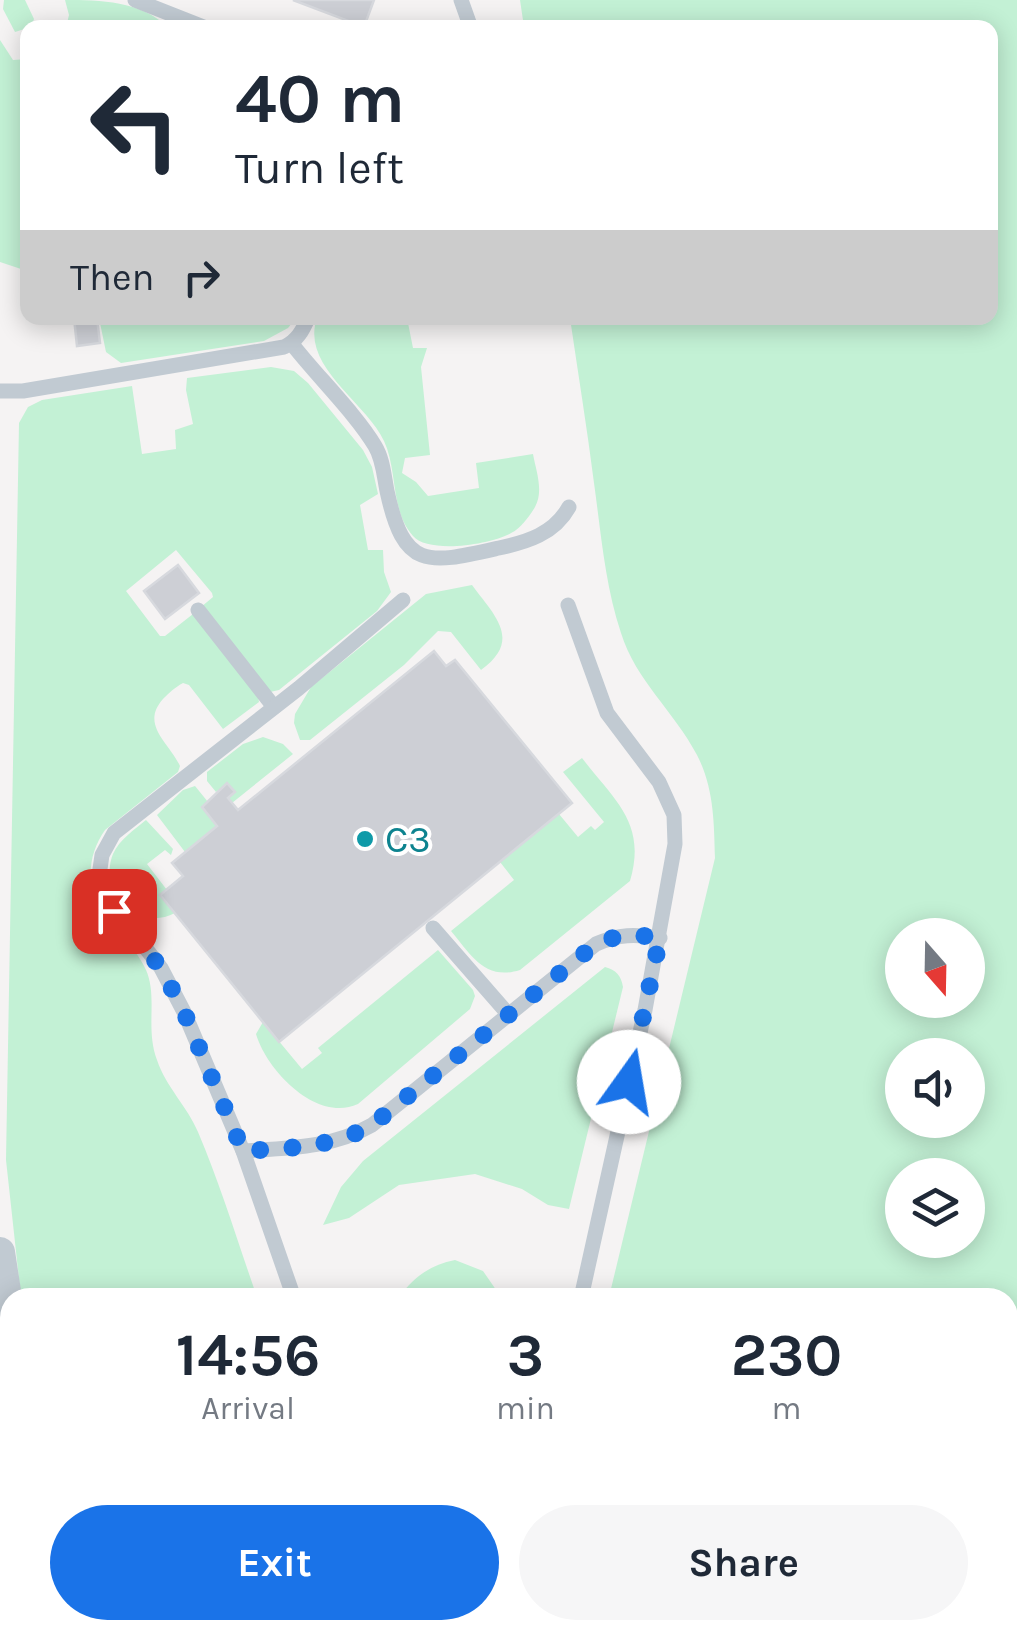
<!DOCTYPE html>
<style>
:root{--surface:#fff;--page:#f6f6f7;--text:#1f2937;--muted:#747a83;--accent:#1a73e8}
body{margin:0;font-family:Karla,sans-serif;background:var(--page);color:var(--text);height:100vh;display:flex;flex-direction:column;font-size:38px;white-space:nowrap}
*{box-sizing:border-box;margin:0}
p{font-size:32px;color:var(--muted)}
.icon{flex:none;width:55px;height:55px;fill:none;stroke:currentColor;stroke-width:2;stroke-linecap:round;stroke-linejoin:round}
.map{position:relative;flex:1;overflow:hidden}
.sheet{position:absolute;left:0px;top:1288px;width:1018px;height:352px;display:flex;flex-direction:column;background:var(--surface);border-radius:30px 30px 0 0;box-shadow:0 5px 25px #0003}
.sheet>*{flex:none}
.hud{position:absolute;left:20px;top:20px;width:978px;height:305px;border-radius:20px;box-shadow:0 5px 25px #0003;background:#fff;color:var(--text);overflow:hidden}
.needle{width:65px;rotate:160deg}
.buttons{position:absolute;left:885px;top:918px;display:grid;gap:20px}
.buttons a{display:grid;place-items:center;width:100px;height:100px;border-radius:50%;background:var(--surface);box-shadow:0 5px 25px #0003;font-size:50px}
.pin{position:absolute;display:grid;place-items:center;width:85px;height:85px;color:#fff;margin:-42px;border-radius:20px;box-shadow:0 5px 15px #0006}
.me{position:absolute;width:110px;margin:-55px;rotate:13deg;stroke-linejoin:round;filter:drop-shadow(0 0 8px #0008)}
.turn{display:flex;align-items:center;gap:35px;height:210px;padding:0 50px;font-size:45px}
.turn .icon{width:130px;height:130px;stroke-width:2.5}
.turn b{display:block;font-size:70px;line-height:85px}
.then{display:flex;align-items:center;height:95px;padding:0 50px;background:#0003;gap:20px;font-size:38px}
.eta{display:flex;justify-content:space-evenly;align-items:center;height:170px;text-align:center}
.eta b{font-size:60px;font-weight:700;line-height:70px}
.cta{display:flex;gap:20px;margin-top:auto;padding:20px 50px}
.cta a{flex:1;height:115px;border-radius:60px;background:var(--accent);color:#fff;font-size:40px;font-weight:700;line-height:115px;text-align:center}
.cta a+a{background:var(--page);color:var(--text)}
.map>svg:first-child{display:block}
</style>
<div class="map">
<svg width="1017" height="1638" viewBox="0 0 1017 1638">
<rect width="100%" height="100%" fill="#f5f3f3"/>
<g fill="#c3f1d5" fill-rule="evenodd">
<path d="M4 0H25L34 19 31 27 15 32 3 9Z"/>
<path d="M65 0C101 0 140 1 168 27H66L69 15Z"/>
<path d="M520 0H1017V1638H530L531 1630H1008V1298L609 1297 715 858C714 822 714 788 697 755 674 711 636 681 621 633 605 585 601 533 594 483 587 428 578 373 570 318H990V28L524 27ZM902 935H968V1000H902ZM902 1055H968V1120H902ZM902 1175H968V1240H902Z"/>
<path d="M0 40 13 60 27 59V271L0 262Z"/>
<path d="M99 318H296L288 328 264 341 121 363 106 352Z"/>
<path d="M317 318H407L413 348H427L421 367 430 455 405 458 402 473 416 482 428 496 479 488 476 463 533 454C536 471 544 491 535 507 531 514 523 525 516 530 498 544 429 555 413 536 390 510 398 471 384 441 366 402 300 366 317 318Z"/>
<path d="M271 367 294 371 308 383 363 450 372 467 378 494 360 505 368 550H383L384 572 391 592 377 611 279 690 270 692 201 607 213 597 212 593 176 550 126 591 160 636H165L193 614 258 696 259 702 223 729 189 685 183 683C174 688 170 692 163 699 140 725 169 742 180 766L178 772 105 830C93 847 88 867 92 888 99 920 133 940 146 970 158 997 145 1028 157 1060 166 1087 187 1106 198 1132 221 1186 238 1243 257 1297H21L6 1160 19 423 28 407 42 400 132 386 142 454 176 449 175 430 193 424 186 390 187 378Z"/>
<path d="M472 585C494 615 523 640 481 670L451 632 438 631 404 665 310 740H300L294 723 295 714 311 687 426 594Z"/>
<path d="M263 737 283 744 293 754 232 803 228 798 235 792 228 783 216 792 207 781V772L243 744Z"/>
<path d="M582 758C615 801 647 823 630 881L520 970C485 981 471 955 451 931L514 880 500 862 559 814 578 837 591 826 595 830 604 822 563 772Z"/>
<path d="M195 786 208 802 202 807 217 826 185 852 157 815 183 790Z"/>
<path d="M146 820 173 849 171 855 165 850 147 864 167 890 160 895 175 913C137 933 98 891 113 854 119 840 135 829 146 820Z"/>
<path d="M438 950 473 990 475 996 470 1009 358 1104C317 1123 267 1071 256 1034L263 1022 302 1069 322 1053 318 1048Z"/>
<path d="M605 967C616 970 621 975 623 987L569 1209 548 1205 522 1189 475 1174 399 1185 349 1218 323 1225 341 1187 363 1161Z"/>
<path d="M455 1260 483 1271 501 1297H399C414 1277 430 1265 455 1260Z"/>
<path d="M0 1314 10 1368V1427L0 1432Z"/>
<path d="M75 1630H376L379 1638H76Z"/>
</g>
<g fill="#cdcfd5" stroke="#d7d9de" stroke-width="2.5">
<path d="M293 0H374L364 27Z"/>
<path d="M74 318H97L100 343 77 346Z"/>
<path d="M178 565 199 593 165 619 144 591Z"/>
<path d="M434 651 446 666 455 660 572 803 279 1042 160 895 183 876 172 863 217 826 202 807 227 783 235 792 228 798 238 810Z"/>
<path d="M0 1565 10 1581 1 1587 9 1600 0 1606Z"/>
</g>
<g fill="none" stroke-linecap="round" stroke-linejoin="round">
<g stroke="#c1cad2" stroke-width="15">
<path d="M135 0 206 28"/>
<path d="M461 0 471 28"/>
<path d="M292 344C316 375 356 414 375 446 383 459 384 476 387 491 404 571 428 564 499 548 527 542 554 534 569 507"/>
<path d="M0 391H23L284 347C297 341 303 330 308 318"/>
<path d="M568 605 607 713 659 782 674 815 675 844 645 1010 581 1298"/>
<path d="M198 610 274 707"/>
<path d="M433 928 509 1015"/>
<path d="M243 1151C289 1148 332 1148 372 1125L596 944C619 934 635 934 660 938"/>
<path d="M294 1298 243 1151 184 1012 161 968 106 897 100 869 102 855 114 833 299 688 403 600"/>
<path d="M0 1510 10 1503"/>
<path d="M408 1630 411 1638"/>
<path d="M505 1638 507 1630"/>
</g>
<g stroke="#c1cad2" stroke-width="30">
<path d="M0 1252 10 1317"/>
<path d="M0 1444 10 1442"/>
<path d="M59 1630 60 1638"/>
</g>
</g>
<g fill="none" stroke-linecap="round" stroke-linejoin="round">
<path stroke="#1a73e8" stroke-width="18" stroke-dasharray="0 32.4" d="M114 911 161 968 184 1012 243 1151C289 1148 332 1148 372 1125L596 944C619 934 635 934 660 938L629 1082"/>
</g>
<circle fill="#0f9aa8" stroke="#fff" stroke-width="4" cx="365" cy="839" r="10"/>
<g text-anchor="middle" stroke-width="8" stroke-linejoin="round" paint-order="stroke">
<g font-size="38" fill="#0d838f" stroke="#fff" text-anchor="start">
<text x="385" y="852">C3</text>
</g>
</g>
</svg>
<div class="buttons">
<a><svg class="needle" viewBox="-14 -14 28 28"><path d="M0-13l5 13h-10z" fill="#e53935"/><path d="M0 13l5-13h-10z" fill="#747a83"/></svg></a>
<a><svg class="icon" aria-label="sound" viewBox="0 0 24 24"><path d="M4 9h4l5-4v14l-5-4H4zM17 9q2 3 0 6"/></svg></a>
<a><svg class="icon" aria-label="layers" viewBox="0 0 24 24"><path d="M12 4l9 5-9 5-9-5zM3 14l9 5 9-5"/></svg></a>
</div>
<div class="pin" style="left:114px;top:911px;background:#d93025"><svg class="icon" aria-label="arrive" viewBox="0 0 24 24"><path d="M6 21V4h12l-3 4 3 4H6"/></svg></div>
<svg class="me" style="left:629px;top:1082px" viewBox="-20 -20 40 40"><circle r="19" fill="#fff"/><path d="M0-13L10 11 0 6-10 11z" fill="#1a73e8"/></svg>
<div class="hud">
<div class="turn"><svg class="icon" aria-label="left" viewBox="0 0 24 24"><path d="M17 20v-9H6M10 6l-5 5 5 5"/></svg><div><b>40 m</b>Turn left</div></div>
<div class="then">Then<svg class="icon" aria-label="right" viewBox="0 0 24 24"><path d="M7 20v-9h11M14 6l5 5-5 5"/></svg></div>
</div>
<section class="sheet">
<div class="eta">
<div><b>14:56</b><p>Arrival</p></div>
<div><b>3</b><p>min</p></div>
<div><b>230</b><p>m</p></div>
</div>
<div class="cta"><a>Exit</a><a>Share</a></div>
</section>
</div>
